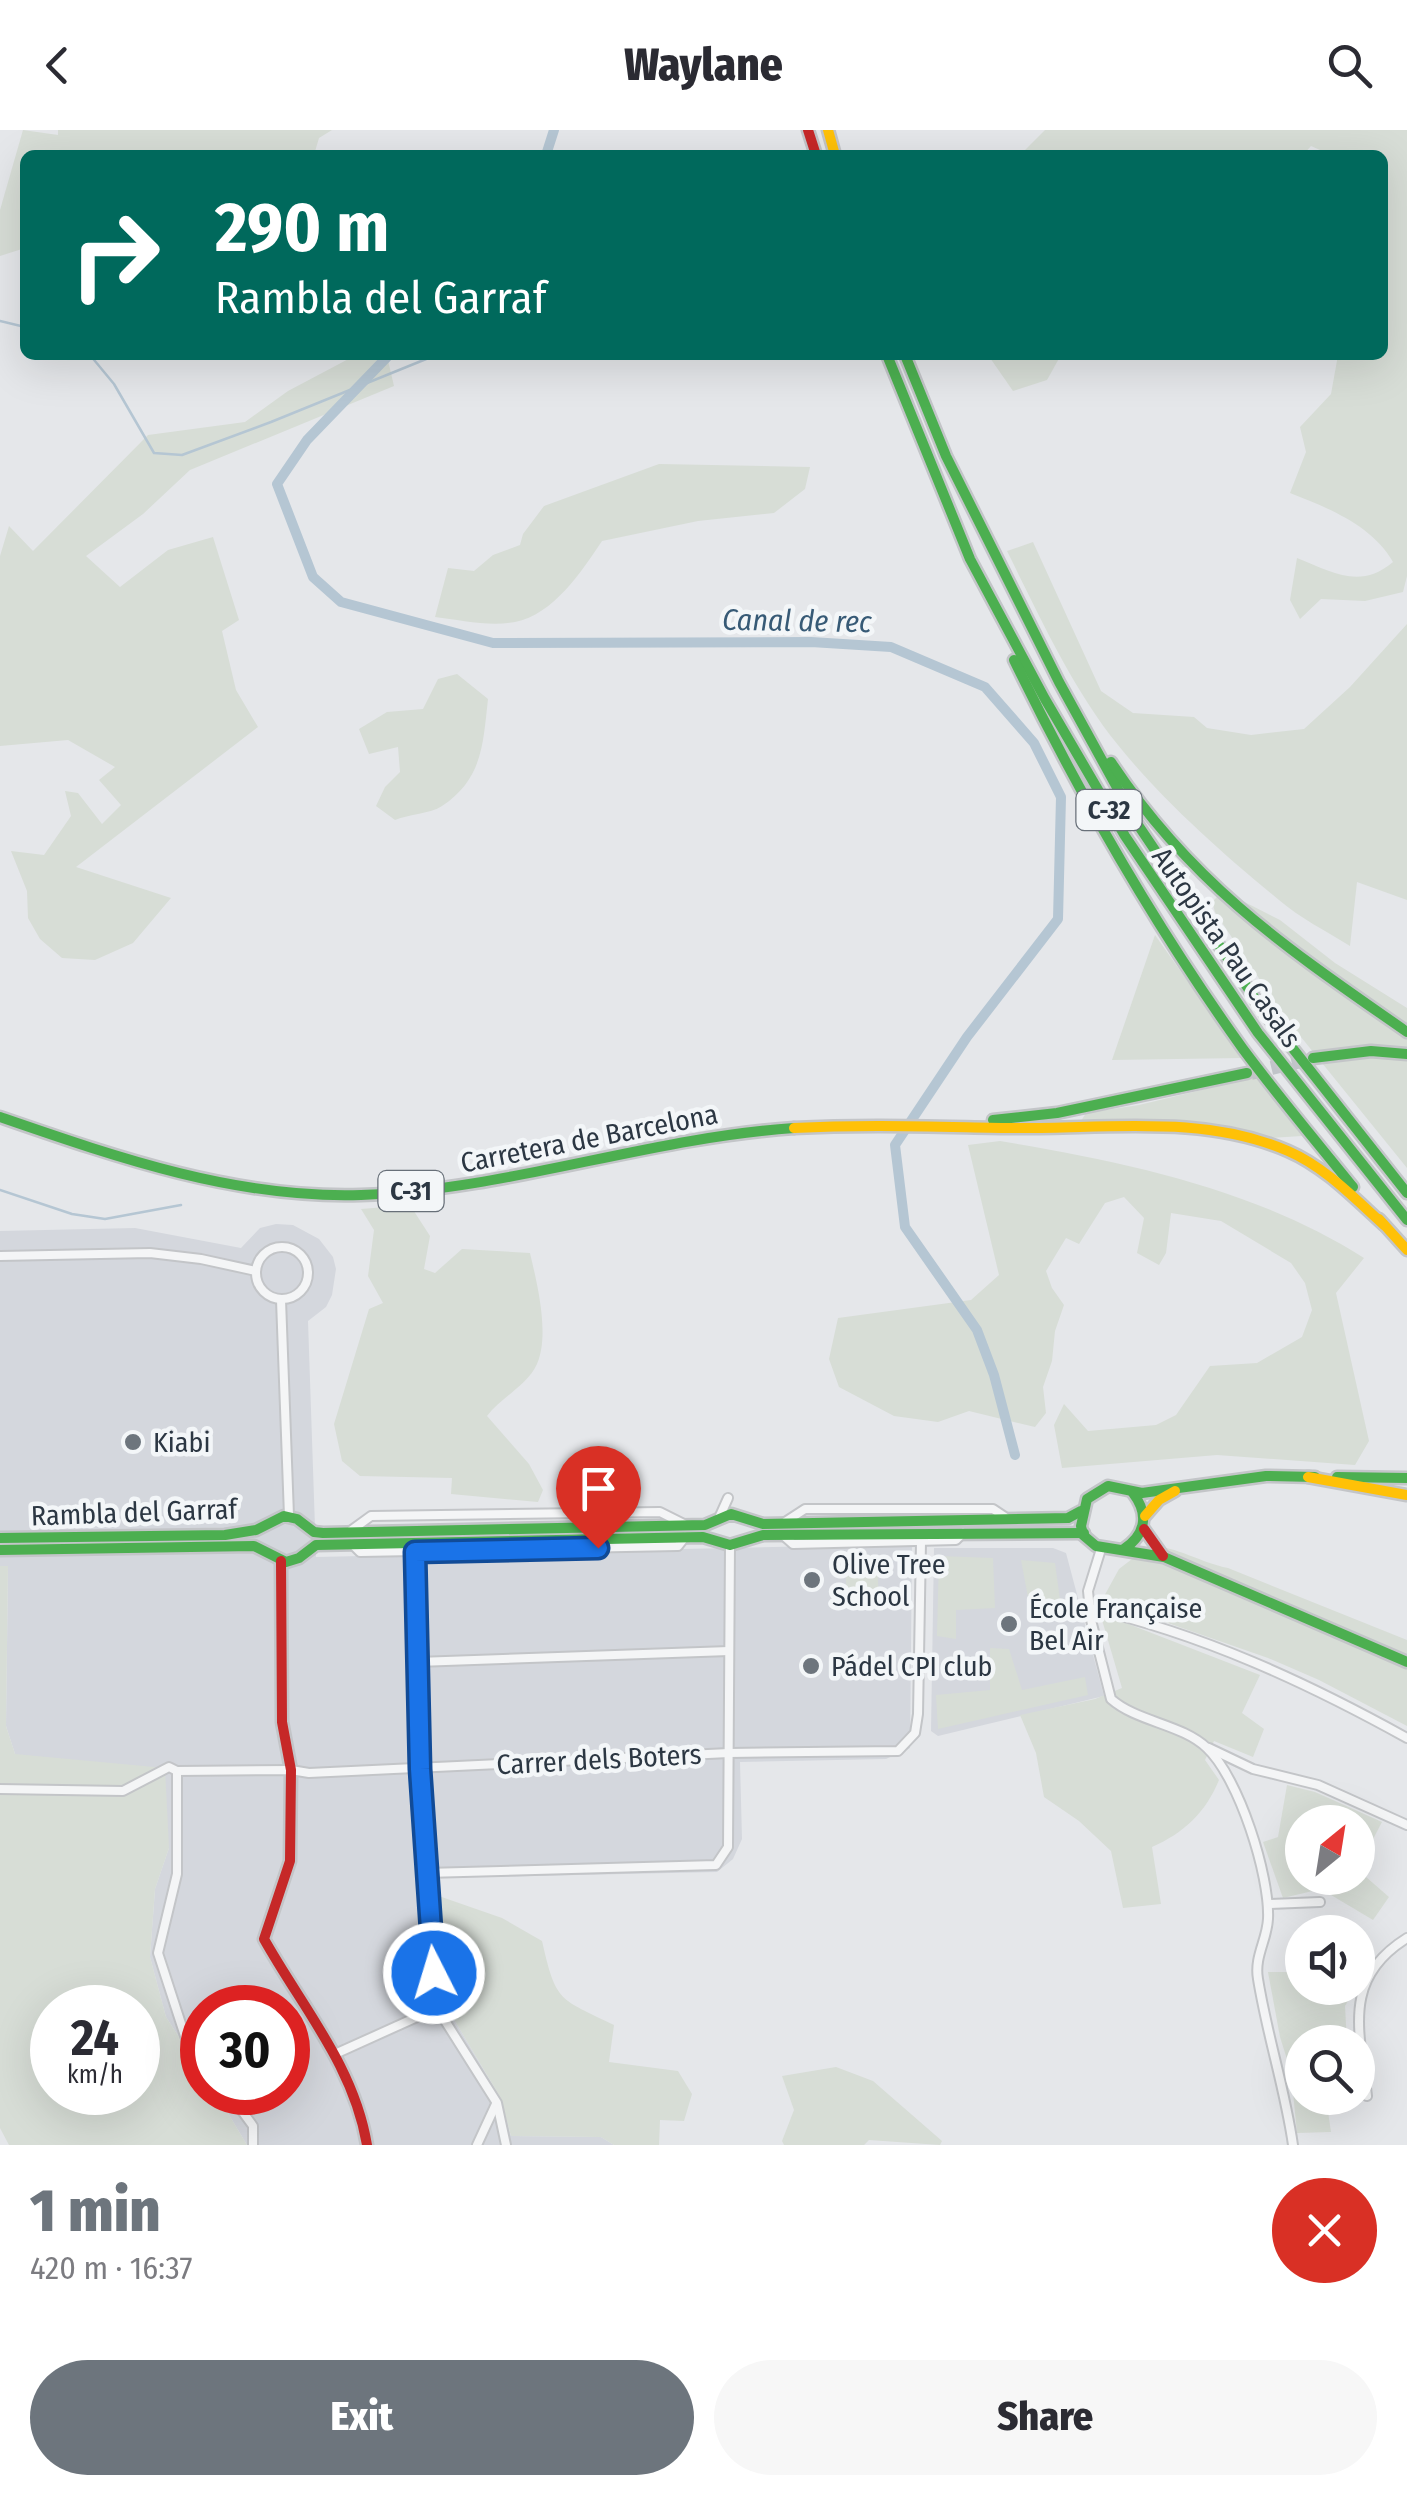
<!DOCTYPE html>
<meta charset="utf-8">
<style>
:root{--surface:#fff;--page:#f7f7f7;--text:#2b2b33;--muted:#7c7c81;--accent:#6d757d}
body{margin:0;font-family:"Fira Sans Condensed",sans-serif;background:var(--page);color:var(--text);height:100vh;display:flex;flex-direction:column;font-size:38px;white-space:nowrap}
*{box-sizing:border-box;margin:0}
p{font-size:32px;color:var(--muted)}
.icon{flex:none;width:55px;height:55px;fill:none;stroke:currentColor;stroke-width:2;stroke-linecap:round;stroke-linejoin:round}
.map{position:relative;height:2015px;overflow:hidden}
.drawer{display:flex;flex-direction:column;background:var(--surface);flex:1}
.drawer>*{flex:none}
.guide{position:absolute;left:20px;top:20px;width:1368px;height:210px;border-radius:15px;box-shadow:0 10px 40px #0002;background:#00695c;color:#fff;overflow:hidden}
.needle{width:65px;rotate:30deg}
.buttons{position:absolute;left:1285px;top:1675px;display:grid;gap:20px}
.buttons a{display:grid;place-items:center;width:90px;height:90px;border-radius:50%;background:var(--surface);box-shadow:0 10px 40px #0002;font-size:50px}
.speed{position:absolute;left:30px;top:1855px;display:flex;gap:20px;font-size:50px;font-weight:700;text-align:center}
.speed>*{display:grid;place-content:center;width:130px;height:130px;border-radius:50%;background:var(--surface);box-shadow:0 10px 40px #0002;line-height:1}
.speed small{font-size:25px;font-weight:400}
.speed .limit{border:15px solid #d22;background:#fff;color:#111}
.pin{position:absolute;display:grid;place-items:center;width:85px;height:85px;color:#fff;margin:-102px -42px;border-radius:50% 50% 50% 0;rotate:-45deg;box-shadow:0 0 10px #0007}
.pin .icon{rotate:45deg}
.me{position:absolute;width:110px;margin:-55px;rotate:355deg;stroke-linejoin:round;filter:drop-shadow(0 0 8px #0008)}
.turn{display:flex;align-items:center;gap:35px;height:210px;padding:0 30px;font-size:45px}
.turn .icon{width:130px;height:130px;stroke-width:2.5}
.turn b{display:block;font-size:70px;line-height:85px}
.round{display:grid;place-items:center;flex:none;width:105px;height:105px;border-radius:52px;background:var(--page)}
.overview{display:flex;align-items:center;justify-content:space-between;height:170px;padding:0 30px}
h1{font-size:60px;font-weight:800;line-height:75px;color:var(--accent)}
.cta{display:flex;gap:20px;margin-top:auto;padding:20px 30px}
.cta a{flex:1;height:115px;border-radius:60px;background:var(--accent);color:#fff;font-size:40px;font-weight:800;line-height:115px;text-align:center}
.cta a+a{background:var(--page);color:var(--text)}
header{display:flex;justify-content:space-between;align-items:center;height:130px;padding:0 30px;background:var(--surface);font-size:45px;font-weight:800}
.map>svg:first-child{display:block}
</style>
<header><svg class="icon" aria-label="back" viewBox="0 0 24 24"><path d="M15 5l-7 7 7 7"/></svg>Waylane<svg class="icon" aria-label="search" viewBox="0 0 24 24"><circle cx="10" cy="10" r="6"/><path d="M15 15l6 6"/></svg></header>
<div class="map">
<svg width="1407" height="2015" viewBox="0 0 1407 2015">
<rect width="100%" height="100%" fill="#e5e7ea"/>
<g fill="#d4d7dd">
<path d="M276 1094 293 1095 319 1109 333 1127 336 1139 332 1165 326 1177 308 1191 316 1427 912 1414 910 1618 886 1629 740 1632 742 1709 733 1729 717 1742 431 1748 443 1871 500 1967 511 2006 601 2007 614 2015H247L216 1963 288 1962V1878H202V1942L166 1887 150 1827 155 1759 169 1718 15 1624 6 1596 8 1437 0 1436V1101L135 1098 241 1118 260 1098Z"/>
<path d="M934 1418H1053L1066 1423 1104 1566 938 1606 931 1601Z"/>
</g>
<g fill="#d7ddd6" fill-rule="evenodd">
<path d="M23 0 58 5V0H332L319 8 314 25H25V118L0 126V80Z"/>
<path d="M1045 0H1407V446L1403 462 1365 471 1321 469 1300 489 1290 470 1297 428C1332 442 1360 460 1393 432 1372 395 1328 378 1290 363L1306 322 1300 297 1331 264 1338 225H1382V25H1331L1311 16 1303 25H1025L1024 21Z"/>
<path d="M356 225 387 226 394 256 190 340 143 384 86 426 120 457 168 420 213 407 239 490 222 501 236 560 258 597 76 737 171 768 133 813 95 830 62 828 40 809 28 788 27 761 11 721 44 725 71 686 65 661 78 663 102 694 121 675 99 650 115 637 68 610 0 616V426L9 396 33 421 148 305 245 292 288 261Z"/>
<path d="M988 225H1061L1047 250 1013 261Z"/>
<path d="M659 334 810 337 805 359 774 383 698 391 602 411C582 441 553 485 515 492 490 497 460 490 435 487L448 438 474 441 493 425 520 415 523 404 544 376Z"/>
<path d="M1033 412 1101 561 1133 583 1194 587 1207 598 1251 605 1304 599 1350 557 1407 494V770L1357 752 1350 816C1326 801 1300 788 1279 770 1224 725 1162 670 1118 615 1072 558 1040 487 1007 421Z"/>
<path d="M457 544 488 569C483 613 483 649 442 676 430 684 409 684 395 690L376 676 385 657 400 642 398 617 369 624 359 599 387 582 423 579 438 549Z"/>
<path d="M1223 761 1280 790 1335 833 1407 878V1038L1284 886 1215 782 1212 772Z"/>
<path d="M1155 805 1242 928 1112 930Z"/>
<path d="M1256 947 1302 1006 1270 1008 1235 997 1172 991H1081L1086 983 1139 975Z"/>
<path d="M1000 1011C1125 1032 1256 1059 1364 1128L1336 1163 1369 1311 1355 1335 1217 1325 1062 1338 1054 1295 1064 1274 1088 1301 1156 1295 1176 1285 1210 1236 1257 1233 1302 1207 1312 1180 1305 1153 1291 1133 1221 1091 1171 1083 1166 1123 1159 1135 1137 1123 1144 1088 1124 1067 1105 1073 1079 1114 1066 1108 1046 1141 1052 1158 1064 1175 1055 1201 1052 1231 1043 1257 1046 1283 1035 1297 969 1281 938 1292 894 1286 839 1257 829 1229 838 1188 971 1170 999 1145 968 1015Z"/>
<path d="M410 1075 430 1106 424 1139 435 1143 462 1119 530 1123C537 1153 550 1204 537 1234 527 1256 501 1267 487 1286L529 1334 543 1360 538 1372 451 1364 452 1348 360 1346 342 1331 334 1294 369 1179 383 1173 368 1146 374 1100 361 1079Z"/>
<path d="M1149 1416C1177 1416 1201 1433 1228 1438L1407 1510V1596L1319 1550 1268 1528 1102 1470 1119 1439Z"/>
<path d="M877 1425 879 1477H847L845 1426Z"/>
<path d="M939 1426 993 1428 995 1478 956 1480V1509L937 1506Z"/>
<path d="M1021 1430 1055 1433 1061 1477 1030 1478Z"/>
<path d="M0 1436H8L6 1596 15 1624 165 1638 169 1718 155 1759 150 1827 166 1887 202 1942V1962L216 1963 247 2015H9L0 1998ZM52 1878H138V1962H52Z"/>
<path d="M1100 1483 1260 1545 1242 1583 1264 1599 1253 1627 1214 1611 1205 1630 1219 1650C1206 1682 1184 1703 1152 1717L1161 1774 1123 1778 1111 1721 1079 1691 1044 1667 1036 1623 1020 1585 1095 1569 1122 1558Z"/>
<path d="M990 1518 1009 1519 1022 1560 1085 1547 1088 1565 938 1599 936 1565 990 1560Z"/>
<path d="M1287 1655 1315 1662 1382 1692 1358 1738V1692H1302V1748H1358V1740L1389 1767 1373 1790 1321 1759 1283 1768 1263 1712 1278 1707Z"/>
<path d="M433 1764 502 1788 542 1811C556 1873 559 1868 614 1895L609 1932 678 1941 692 1964 684 1991 660 1990 659 2015H614L601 2007 511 2006 500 1967 443 1871Z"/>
<path d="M1268 1842H1302V1858H1356L1345 1876 1347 1912H1302V1968H1326L1331 2002 1297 2003 1291 1942 1280 1907Z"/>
<path d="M836 1937 873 1951 942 2011 940 2015 869 2010 864 2015H784L782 2011 794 1980 782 1946Z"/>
</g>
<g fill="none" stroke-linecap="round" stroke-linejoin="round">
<g stroke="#b5c6d3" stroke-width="2.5">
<path d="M0 191 25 197"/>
<path d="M90 225 114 254 154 323 182 325 271 292 436 225"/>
<path d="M0 1060 72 1084 105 1089 181 1075"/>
</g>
<g stroke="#b5c6d3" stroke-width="10">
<path d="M546 25 554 0"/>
<path d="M389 225 307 310 277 354 313 447 341 472 493 513 811 512 891 517 985 557 1034 613 1061 667 1058 789 967 907 895 1015 905 1097 977 1200 994 1245 1015 1325"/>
</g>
<path stroke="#c0c4c9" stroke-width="14" stroke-dasharray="14 7" stroke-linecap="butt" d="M1251 943 1313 928"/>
<defs>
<g id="street">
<circle cx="282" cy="1143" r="26"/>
<path d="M0 1126 150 1123 201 1129 256 1141"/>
<path d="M281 1170 289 1386"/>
<path d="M719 1388 728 1368"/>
<path d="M785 1392 805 1379H993L1008 1389"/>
<path d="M349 1402 371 1386 660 1382 686 1395"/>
<path d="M784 1406 793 1414 956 1410 963 1403"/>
<path d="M352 1414 360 1422 678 1416 685 1407"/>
<path d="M1101 1419 1088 1461 1091 1490 1111 1569C1137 1592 1182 1594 1207 1618 1239 1648 1270 1746 1268 1789 1267 1810 1254 1827 1258 1849 1267 1905 1285 1959 1293 2015"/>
<path d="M415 1422 420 1639 437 1878 497 1973 506 2015"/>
<path d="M1089 1478C1202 1504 1306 1552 1407 1608"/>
<path d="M417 1532 729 1521"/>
<path d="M1209 1618 1253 1639 1318 1655 1407 1695"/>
<path d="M177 1641V1744L158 1823 185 1906 202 1929"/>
<path d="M0 1659 123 1661 169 1637 177 1641 291 1640 309 1643 729 1623 898 1621 915 1603 918 1584 921 1412"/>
<path d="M426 1743 716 1735 728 1717 730 1415"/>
<path d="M1269 1774 1320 1772"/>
<path d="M335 1924 437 1878"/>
<path d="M228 1962 253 1996V2015"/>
<path d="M1367 1966C1360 1902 1341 1849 1407 1808"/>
<path d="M477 2015 496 1974"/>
</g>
<g id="fast">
<path d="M887 225 970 429 1045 569 1125 706 1258 903 1407 1090"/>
<path d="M905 225 946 326 1059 552 1136 692 1264 882 1407 1063"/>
<path d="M1014 530C1080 666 1155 796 1243 919 1278 966 1316 1011 1353 1057"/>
<path d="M1111 632C1193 756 1288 819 1407 902"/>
<path d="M1313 928 1371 921 1407 924"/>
<path d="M0 987C116 1027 236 1069 361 1065 507 1060 648 1008 794 998"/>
<path d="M993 990 1057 983 1247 943"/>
<path d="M1315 1347 1266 1346 1142 1363 1108 1356 1087 1369 1081 1396 1083 1405 1096 1416 1164 1427 1407 1532"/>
<path d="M1337 1347 1407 1348"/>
<path d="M0 1408 225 1405 256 1400 284 1386 297 1389 314 1402 323 1403 705 1395 731 1384 763 1394 1068 1388 1081 1381"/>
<path d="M1124 1419C1146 1404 1149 1384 1133 1363"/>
<path d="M0 1420 254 1416 286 1432 299 1428 316 1415 703 1407 730 1415 763 1405 1084 1403"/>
</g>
<g id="slow">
<path d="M828 0 835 25"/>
<path d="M794 998C868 994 942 997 1016 998 1105 999 1203 984 1288 1021 1325 1037 1354 1068 1384 1095"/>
<path d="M1379 1089 1407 1120"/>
<path d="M1308 1347 1407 1365"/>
<path d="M1145 1386 1159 1370 1175 1361"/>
</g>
<g id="jam">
<path d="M808 0 816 25"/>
<path d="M1144 1399 1163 1426"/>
<path d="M281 1431 282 1592 291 1640 290 1731 264 1809C302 1877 354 1936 367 2015"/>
</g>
</defs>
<use href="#street" stroke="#c3c5c8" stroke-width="12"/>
<use href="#fast" stroke="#c3c5c8" stroke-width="15"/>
<use href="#slow" stroke="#c3c5c8" stroke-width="15"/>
<use href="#jam" stroke="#c3c5c8" stroke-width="15"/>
<use href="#street" stroke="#f4f5f6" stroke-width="8"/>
<use href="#fast" stroke="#4caf50" stroke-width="10"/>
<use href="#slow" stroke="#ffc107" stroke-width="10"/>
<use href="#jam" stroke="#c62828" stroke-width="10"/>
</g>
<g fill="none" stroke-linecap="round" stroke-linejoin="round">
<defs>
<path id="route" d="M434 1843 420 1639 415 1422 598 1418"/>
</defs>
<use href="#route" stroke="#114b97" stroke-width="25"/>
<use href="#route" stroke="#1a73e8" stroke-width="18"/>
</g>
<g fill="#6d757d" stroke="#f3f6f8" stroke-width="4">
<circle cx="133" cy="1312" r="10"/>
<circle cx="812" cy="1450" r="10"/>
<circle cx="1009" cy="1494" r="10"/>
<circle cx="811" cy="1536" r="10"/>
</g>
<g text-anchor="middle" stroke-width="9" stroke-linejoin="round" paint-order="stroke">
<g fill="#f3f6f8" stroke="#687079" stroke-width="2.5">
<rect x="1076.5" y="660" width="65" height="40" rx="8"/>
<rect x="378.5" y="1041" width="65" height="40" rx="8"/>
</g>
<g font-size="25" font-weight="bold" fill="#2c3743">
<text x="1109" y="689">C-32</text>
<text x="411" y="1070">C-31</text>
</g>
<g font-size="28" fill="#2c3743" stroke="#f3f6f8">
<text transform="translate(1227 817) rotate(55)" y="10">Autopista Pau Casals</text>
<text transform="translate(589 1008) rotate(-11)" y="10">Carretera de Barcelona</text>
<text transform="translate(134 1382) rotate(-2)" y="10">Rambla del Garraf</text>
<text transform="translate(599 1629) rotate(-3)" y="10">Carrer dels Boters</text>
</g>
<g font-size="28" fill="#2c3743" stroke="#f3f6f8" text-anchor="start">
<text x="153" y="1322">Kiabi</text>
<text x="832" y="1444">Olive Tree<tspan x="832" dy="32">School</tspan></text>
<text x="1029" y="1488">École Française<tspan x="1029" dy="32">Bel Air</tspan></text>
<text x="831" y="1546">Pádel CPI club</text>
</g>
<g font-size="30" font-style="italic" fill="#375a76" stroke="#f3f6f8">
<text transform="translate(797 491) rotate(1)" y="10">Canal de rec</text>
</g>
</g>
</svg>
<div class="buttons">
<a><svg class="needle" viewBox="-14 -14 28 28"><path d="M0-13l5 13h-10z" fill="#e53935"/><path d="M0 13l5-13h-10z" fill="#7c7c81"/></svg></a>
<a><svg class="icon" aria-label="sound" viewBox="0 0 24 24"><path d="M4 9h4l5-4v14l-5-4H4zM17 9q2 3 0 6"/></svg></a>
<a><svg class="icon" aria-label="search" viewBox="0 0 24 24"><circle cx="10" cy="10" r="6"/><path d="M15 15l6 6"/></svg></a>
</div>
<div class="speed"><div>24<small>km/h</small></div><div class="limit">30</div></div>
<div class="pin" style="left:598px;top:1418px;background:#d93025"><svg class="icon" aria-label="arrive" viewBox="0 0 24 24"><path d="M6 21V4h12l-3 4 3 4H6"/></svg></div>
<svg class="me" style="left:434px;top:1843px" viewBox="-20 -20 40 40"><circle r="17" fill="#1a73e8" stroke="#fff" stroke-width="3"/><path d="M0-11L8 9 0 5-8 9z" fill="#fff"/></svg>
<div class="guide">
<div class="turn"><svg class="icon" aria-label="right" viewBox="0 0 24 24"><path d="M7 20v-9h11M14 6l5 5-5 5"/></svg><div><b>290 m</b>Rambla del Garraf</div></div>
</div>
</div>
<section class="drawer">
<div class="overview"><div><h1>1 min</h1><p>420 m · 16:37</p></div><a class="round" style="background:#d93025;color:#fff"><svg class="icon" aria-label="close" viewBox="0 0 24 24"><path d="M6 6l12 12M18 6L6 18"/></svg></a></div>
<div class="cta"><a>Exit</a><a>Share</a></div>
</section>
